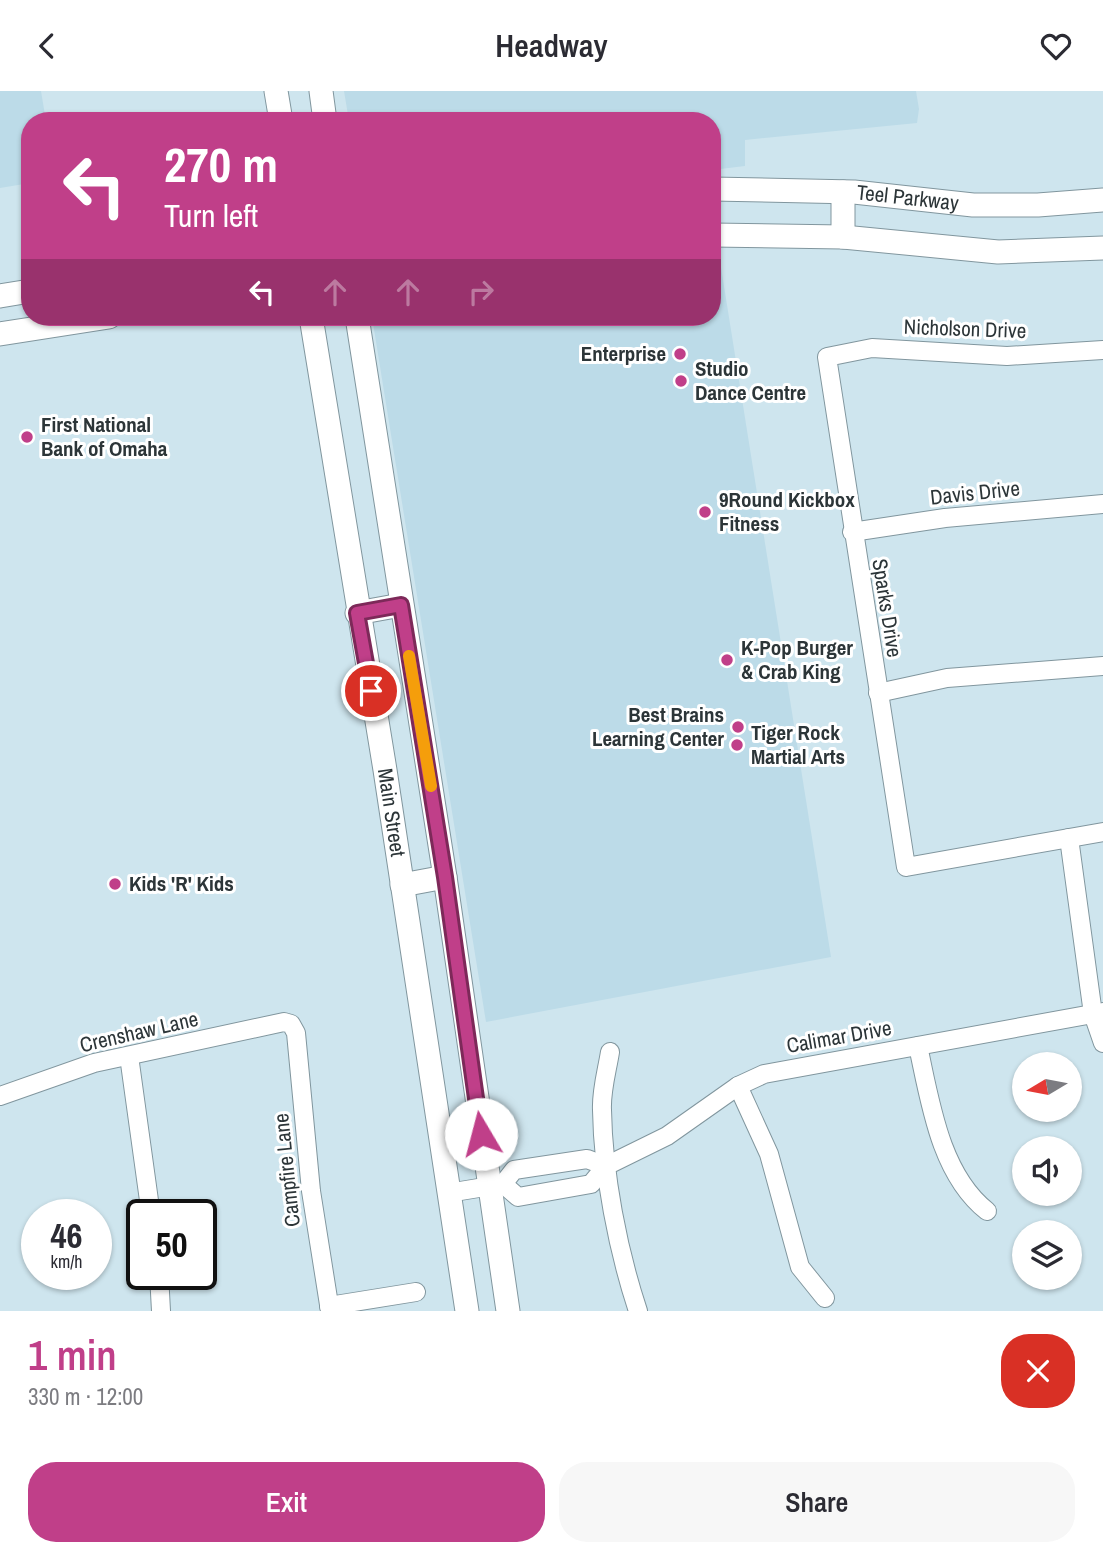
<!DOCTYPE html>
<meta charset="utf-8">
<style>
:root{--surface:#fff;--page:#f7f7f7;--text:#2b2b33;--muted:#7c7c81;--accent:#c03f89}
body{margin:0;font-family:"Archivo Narrow",sans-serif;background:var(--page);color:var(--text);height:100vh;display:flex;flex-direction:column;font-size:26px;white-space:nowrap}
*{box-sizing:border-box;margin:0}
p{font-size:23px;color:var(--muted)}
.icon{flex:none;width:38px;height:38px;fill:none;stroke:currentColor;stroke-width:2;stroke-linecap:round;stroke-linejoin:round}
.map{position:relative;height:1220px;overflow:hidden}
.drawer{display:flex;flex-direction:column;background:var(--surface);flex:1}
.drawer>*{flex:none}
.hud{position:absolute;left:21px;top:21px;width:700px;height:214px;border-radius:28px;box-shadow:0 2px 5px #0004;background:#c03f89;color:#fff;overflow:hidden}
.needle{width:46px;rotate:260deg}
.fabs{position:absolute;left:1012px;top:961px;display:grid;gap:14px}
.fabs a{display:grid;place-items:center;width:70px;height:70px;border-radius:50%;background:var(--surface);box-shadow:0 2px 5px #0004;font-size:35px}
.speed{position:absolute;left:21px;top:1108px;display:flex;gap:14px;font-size:35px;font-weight:700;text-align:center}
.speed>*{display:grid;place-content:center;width:91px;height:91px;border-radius:50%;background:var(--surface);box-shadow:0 2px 5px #0004;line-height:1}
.speed small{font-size:18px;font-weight:400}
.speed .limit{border:4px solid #111;border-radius:10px;background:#fff;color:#111}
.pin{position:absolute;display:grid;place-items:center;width:60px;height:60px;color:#fff;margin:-30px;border:4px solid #fff;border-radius:50%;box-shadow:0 2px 7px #0007}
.me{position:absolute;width:77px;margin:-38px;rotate:352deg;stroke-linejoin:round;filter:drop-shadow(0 0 5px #0008)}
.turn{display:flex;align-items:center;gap:24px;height:147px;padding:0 28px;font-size:32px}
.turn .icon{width:91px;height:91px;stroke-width:2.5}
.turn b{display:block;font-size:49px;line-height:60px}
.lanes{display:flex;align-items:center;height:66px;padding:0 28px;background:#0003;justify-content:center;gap:35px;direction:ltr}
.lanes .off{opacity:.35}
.round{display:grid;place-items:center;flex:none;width:74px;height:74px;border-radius:28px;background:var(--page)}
.overview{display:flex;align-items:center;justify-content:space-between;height:119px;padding:0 28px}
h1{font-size:42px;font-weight:600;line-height:52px;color:var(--accent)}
.action{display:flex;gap:14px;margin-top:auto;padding:14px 28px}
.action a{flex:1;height:80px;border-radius:28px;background:var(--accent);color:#fff;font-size:28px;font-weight:600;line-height:80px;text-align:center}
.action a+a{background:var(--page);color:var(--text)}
header{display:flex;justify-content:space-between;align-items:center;height:91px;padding:0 28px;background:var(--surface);font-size:32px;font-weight:600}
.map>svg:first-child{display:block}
</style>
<header><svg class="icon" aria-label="back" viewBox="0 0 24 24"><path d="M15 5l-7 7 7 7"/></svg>Headway<svg class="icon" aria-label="heart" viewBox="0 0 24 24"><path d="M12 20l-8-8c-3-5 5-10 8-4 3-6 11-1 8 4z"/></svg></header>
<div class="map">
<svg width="1103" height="1220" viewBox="0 0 1103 1220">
<rect width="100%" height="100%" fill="#cee5ee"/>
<g fill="#bcdbe8">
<path d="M0 0H41L46 30H30V92L0 97Z"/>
<path d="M344 0H916L919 18 917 32 745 49V75L712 79V30H349Z"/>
<path d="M712 170H720L831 866 486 931 372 226H712Z"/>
</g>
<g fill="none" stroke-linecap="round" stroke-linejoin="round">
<defs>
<g id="minor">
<path d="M1103 259 1007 265 872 257 827 266 906 776 1103 741"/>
<path d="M852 441 945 427 1103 413"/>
<path d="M878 602 947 587 1103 575"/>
<path d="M1069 747 1093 923 1103 952"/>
<path d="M918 955C930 1010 940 1083 987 1120"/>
<path d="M610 961C607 980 601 1000 602 1019 603 1083 618 1160 638 1220"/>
<path d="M129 965 151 1124"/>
<path d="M738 995 769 1063 800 1176 825 1207"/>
<path d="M0 1005 94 972 284 931 291 933 296 942 311 1100 330 1220"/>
<path d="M503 1093 518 1106 591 1093 606 1075 667 1045 738 995 764 983 1103 921"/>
<path d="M448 1102 503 1093 514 1079 587 1068 606 1075"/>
<path d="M159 1183 161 1220"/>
<path d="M329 1215 416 1201"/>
</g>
<g id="major">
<path d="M276 0 281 30"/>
<path d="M321 0 325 30"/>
<path id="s1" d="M712 98 854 101 973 114H1038L1103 109"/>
<path d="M712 144 843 146 998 161 1103 157"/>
<path d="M843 146V101"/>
<path d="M0 205 30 200"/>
<path id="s2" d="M311 226 385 679 467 1220"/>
<path d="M357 226 445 786 508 1220"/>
<path d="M0 243 109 226"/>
<path d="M357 522 401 514"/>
<path d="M402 794 445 786"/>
</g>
</defs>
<use href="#minor" stroke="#81969e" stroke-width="20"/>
<use href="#major" stroke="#81969e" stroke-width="25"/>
<use href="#minor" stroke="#fff" stroke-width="18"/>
<use href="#major" stroke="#fff" stroke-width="23"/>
</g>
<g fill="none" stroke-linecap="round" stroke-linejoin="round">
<defs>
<path id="route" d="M371 600 357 522 401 514 445 786 481 1043"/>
</defs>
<use href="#route" stroke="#7d2959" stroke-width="18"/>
<use href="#route" stroke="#c03f89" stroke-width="12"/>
<path stroke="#f59e0b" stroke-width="12" d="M409 565 431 695"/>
</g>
<g fill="#c03f89" stroke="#fff" stroke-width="2.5">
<circle cx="680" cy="263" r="7"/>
<circle cx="681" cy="290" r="7"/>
<circle cx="27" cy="346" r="7"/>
<circle cx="705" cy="421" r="7"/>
<circle cx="727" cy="569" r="7"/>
<circle cx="738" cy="636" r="7"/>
<circle cx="737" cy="654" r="7"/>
<circle cx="115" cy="793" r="7"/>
</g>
<g text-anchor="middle" stroke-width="6" stroke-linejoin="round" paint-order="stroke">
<g font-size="21" fill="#2c3538" stroke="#fff">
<text dy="7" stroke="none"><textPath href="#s1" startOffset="196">Teel Parkway</textPath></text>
<text transform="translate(965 238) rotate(2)" y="7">Nicholson Drive</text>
<text transform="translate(975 402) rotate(-6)" y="7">Davis Drive</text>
<text transform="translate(887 517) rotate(81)" y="7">Sparks Drive</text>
<text dy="7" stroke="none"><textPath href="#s2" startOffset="502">Main Street</textPath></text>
<text transform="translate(139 941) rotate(-13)" y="7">Crenshaw Lane</text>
<text transform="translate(839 946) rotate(-10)" y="7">Calimar Drive</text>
<text transform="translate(287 1079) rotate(-96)" y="7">Campfire Lane</text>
</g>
<g font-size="21" font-weight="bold" fill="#2c3538" stroke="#fff" text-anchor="start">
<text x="666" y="270" text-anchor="end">Enterprise</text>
<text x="695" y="285">Studio<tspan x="695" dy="24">Dance Centre</tspan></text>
<text x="41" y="341">First National<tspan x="41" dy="24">Bank of Omaha</tspan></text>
<text x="719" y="416">9Round Kickbox<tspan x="719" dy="24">Fitness</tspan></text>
<text x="741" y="564">K-Pop Burger<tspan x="741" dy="24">&amp; Crab King</tspan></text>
<text x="724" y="631" text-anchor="end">Best Brains<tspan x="724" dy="24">Learning Center</tspan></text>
<text x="751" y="649">Tiger Rock<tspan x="751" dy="24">Martial Arts</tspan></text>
<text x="129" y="800">Kids 'R' Kids</text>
</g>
</g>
</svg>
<div class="fabs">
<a><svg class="needle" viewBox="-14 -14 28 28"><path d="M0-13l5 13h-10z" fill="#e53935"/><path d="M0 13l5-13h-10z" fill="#7c7c81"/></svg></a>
<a><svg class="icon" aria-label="sound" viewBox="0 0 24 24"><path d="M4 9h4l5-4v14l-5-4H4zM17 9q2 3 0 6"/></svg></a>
<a><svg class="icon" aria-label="layers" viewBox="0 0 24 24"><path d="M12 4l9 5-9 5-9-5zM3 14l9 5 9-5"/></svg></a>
</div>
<div class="speed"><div>46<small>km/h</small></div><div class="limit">50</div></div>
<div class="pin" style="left:371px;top:600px;background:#d93025"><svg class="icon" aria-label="arrive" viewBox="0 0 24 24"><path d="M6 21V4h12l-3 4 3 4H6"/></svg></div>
<svg class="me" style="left:481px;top:1043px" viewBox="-20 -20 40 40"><circle r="19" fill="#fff"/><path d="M0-13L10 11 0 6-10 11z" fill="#c03f89"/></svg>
<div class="hud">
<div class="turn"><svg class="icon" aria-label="left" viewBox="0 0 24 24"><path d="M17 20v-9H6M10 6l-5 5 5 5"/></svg><div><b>270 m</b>Turn left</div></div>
<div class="lanes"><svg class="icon" aria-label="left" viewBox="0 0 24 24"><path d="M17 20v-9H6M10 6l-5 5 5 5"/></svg><svg class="icon off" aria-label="ahead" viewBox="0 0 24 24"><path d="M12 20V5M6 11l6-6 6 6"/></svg><svg class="icon off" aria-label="ahead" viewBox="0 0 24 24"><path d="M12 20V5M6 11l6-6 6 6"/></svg><svg class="icon off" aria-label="right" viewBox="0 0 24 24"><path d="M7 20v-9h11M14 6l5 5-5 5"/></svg></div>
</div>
</div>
<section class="drawer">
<div class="overview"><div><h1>1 min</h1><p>330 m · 12:00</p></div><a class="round" style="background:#d93025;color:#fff"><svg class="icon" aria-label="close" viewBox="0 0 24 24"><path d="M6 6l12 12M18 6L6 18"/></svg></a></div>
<div class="action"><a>Exit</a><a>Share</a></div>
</section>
